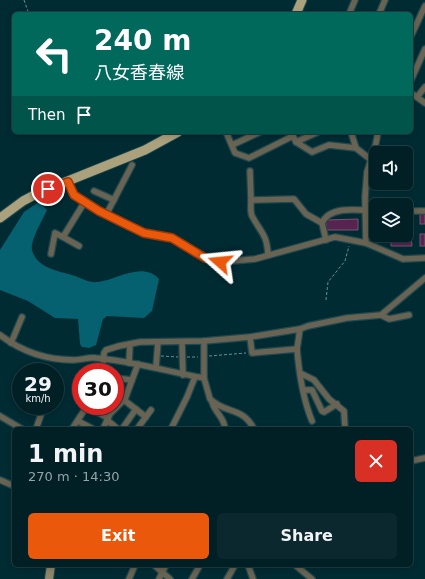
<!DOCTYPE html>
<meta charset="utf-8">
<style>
:root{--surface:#002026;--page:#0a282e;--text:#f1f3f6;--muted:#95a3a7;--line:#223e43;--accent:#ea580c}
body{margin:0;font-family:"DejaVu Sans","Noto Sans JP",sans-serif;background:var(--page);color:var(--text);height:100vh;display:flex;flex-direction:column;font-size:15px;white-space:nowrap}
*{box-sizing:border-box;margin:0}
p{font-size:13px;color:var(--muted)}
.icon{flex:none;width:22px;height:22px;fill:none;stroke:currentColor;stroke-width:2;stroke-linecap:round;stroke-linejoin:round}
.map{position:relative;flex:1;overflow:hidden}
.details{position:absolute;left:12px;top:427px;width:401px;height:140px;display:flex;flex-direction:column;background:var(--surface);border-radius:6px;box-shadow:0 2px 6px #0003,0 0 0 1px var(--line)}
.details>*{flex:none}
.hud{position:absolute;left:12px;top:12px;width:401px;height:122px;border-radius:6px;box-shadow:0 2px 6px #0003,0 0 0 1px var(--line);background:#00695c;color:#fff;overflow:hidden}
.fabs{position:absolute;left:369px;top:146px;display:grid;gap:8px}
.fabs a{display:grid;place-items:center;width:44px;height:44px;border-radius:6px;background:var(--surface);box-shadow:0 2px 6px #0003,0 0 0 1px var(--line);font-size:20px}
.speed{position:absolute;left:12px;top:363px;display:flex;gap:8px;font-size:20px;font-weight:700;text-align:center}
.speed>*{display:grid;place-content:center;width:52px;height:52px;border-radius:50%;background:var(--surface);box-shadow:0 2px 6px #0003,0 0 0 1px var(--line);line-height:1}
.speed small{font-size:10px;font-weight:400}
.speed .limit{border:6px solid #d22;background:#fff;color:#111}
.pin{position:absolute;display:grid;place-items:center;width:34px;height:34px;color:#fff;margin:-17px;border:2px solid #fff;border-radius:50%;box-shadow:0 1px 4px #0007}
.me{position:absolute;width:44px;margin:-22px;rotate:288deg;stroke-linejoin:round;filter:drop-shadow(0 0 3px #0008)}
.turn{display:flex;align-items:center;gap:14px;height:84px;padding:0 16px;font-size:18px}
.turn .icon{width:52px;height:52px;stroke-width:2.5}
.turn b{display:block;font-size:28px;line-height:34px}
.then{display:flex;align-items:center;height:38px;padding:0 16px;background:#0003;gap:8px;font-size:15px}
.round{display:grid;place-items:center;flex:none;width:42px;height:42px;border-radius:6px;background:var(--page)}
.summary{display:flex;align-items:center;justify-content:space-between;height:68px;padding:0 16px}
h1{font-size:24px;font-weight:700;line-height:30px}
.button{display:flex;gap:8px;margin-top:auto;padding:8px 16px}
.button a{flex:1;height:46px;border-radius:6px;background:var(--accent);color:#fff;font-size:16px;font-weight:700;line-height:46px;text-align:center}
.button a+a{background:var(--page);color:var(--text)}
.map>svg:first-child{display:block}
</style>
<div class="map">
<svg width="425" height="579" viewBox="0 0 425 579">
<rect width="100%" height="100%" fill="#002b33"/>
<path fill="#05606f" d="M39 202 47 210C43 219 30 241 32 250 37 269 60 271 75 276 83 279 89 283 98 282 117 280 142 261 159 279L152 311 144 318 107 316 103 319 96 345 89 348 82 347 80 344 78 319 55 318 28 301 0 290V250L24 212Z"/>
<g fill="#572450" stroke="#765470">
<rect x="406" y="214" width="6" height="10"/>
<rect x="420" y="214" width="5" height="10"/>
<path d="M358 219V230H326V220Z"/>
<rect x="420" y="234" width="5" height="12"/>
<path d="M411 236 412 246H391V237Z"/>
</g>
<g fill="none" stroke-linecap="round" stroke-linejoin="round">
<defs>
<g id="street">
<path d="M349 14 355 0"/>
<path d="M379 14 385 0"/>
<path d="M411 36 425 6"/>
<path d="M411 80 425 49"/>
<path d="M411 93 425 103"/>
<path d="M417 97 425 87"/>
<path d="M226 132 235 153 249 158 293 136"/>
<path d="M291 132 296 142 312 152 329 145 356 148 370 159"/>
<path d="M351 132 356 148"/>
<path d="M296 142 318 132"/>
<path d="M232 145 260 132"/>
<path d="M250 171 251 200"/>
<path d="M68 182 74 195 99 211 144 233 172 238 205 257 220 262 255 259 335 237 366 243 403 259 425 258"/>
<path d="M94 191 114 200"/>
<path d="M406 211H425"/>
<path d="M106 215 132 165"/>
<path d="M326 240 322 223C330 205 360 210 376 211"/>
<path d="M366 243 365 197 367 172 376 143 378 132"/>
<path d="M79 246 63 237 84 203"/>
<path d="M51 254 55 233 63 237"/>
<path d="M268 255C267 234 261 233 252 216 250 212 251 205 251 200L294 199 306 214 322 223"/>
<path d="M381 315 389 319 409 315"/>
<path d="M0 335C22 352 47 360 74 360 81 360 89 357 96 358 133 361 168 372 204 378"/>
<path d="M250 337 252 353 297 349 300 329"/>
<path d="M204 341V378L210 399C227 415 242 406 254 429"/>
<path d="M182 342 183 375"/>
<path d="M11 343 22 317"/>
<path d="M297 349C299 373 303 399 312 421"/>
<path d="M129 363 130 344"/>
<path d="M156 367 158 342"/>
<path d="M102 372 104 353 106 350 119 346 140 342 204 341 250 337 300 329 308 326 347 318 381 315 425 278"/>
<path d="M300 373 314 380 329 399 344 411 345 429"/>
<path d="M115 378 132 380"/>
<path d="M304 390H312L322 411 324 412 337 404"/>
<path d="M124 400 146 417"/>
<path d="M212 402C215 413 225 418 225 429"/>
<path d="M87 406 104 416"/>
<path d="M0 416 22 429"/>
<path d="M107 420 118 429"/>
<path d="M78 421 93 429"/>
<path d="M36 429 44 406"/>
<path d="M72 429 87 406"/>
<path d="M103 429 110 414 125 399 138 364"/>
<path d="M122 429 136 409"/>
<path d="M137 429 151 410"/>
<path d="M171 429 187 397 195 377"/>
<path d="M411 461 425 458"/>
<path d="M0 480 14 486"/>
<path d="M154 565 170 579"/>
<path d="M248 565 253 579"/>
<path d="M295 565 312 579"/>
<path d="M129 579 135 565"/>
<path d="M159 579 166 565"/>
<path d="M192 579 200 565"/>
<path d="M227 579 235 565"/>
</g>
<path id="secondary" d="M49 579 51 565"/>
<g id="primary">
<path d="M296 14 302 0"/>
<path d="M0 218 23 201 38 193 145 150 178 132"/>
</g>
</defs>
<use href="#street" stroke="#1f484f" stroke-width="8"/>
<use href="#secondary" stroke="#1f484f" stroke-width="10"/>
<use href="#primary" stroke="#1f484f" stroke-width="11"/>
<g stroke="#6a8d94" stroke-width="1" stroke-dasharray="3 2" stroke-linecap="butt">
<path d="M24 0 29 14"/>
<path d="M326 300 328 282 345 261 349 246"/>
<path d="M161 356 178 357"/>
<path d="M209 356 246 353"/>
<path d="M187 357H198"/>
</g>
<use href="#street" stroke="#686352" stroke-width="5.5"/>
<use href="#secondary" stroke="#8e866a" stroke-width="8"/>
<use href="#primary" stroke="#aca17d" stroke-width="9"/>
</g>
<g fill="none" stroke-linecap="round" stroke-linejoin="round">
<defs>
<path id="route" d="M48 189 68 182 74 195 99 211 144 233 172 238 205 258 220 262"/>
</defs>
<use href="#route" stroke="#983908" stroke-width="10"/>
<use href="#route" stroke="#ea580c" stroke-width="7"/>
</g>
</svg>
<div class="fabs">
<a><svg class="icon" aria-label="sound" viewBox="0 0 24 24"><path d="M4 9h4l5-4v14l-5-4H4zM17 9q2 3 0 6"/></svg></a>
<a><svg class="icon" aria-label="layers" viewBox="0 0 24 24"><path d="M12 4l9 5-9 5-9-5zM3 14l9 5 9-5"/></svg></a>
</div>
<div class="speed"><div>29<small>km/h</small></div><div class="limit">30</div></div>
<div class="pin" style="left:48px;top:189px;background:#d93025"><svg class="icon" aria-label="arrive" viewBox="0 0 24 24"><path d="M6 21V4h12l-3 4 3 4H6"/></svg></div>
<svg class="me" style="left:220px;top:262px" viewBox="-20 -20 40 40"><path d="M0-17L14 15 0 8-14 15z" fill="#ea580c" stroke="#fff" stroke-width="4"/></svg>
<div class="hud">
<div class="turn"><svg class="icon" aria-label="left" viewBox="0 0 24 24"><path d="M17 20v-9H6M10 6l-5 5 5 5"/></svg><div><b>240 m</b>八女香春線</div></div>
<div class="then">Then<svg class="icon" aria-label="arrive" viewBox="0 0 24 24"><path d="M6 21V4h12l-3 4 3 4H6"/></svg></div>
</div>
<section class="details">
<div class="summary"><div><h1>1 min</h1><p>270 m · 14:30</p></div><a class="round" style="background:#d93025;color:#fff"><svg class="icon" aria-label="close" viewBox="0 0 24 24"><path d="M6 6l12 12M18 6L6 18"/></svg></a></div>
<div class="button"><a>Exit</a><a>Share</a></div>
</section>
</div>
